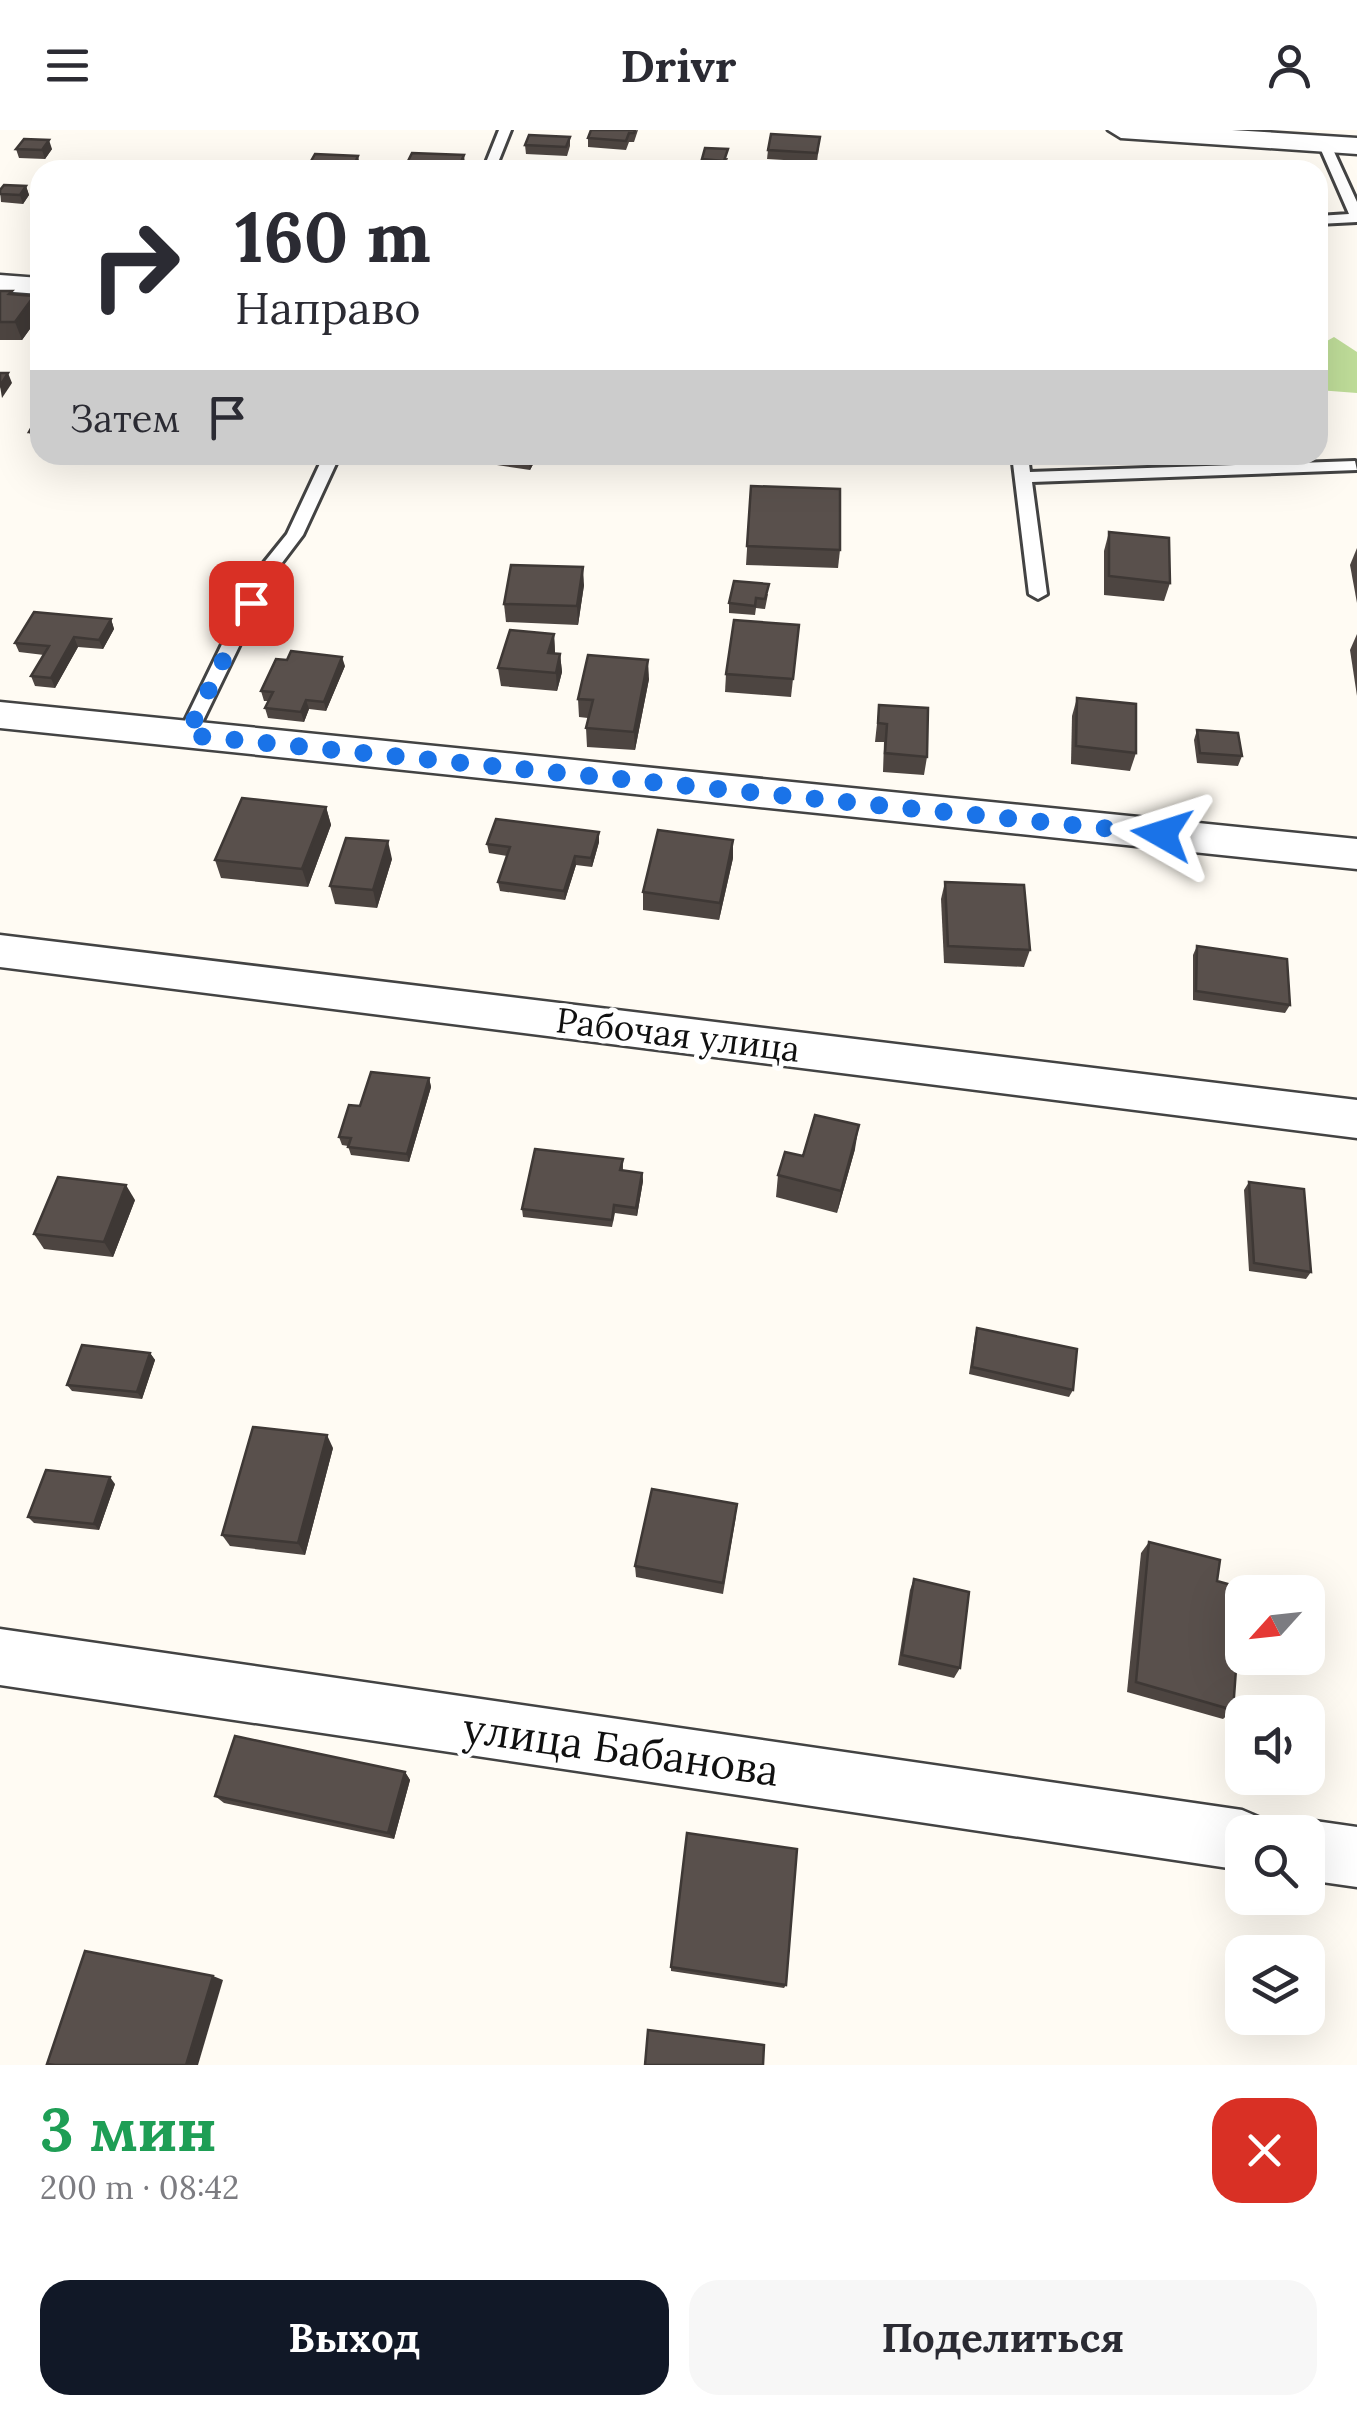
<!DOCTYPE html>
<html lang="ru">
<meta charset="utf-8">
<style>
:root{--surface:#fff;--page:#f7f7f7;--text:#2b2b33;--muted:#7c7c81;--accent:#111827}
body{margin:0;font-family:Lora,serif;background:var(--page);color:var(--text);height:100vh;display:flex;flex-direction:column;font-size:38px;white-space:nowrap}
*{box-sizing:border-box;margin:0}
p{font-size:32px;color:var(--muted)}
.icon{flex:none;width:55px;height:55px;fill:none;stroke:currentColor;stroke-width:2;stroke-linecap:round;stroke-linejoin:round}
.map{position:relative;height:1935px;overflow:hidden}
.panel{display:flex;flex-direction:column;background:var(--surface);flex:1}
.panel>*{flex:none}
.top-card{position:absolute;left:30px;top:30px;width:1298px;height:305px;border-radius:30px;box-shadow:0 10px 40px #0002;background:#fff;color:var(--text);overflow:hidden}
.needle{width:65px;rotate:243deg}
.controls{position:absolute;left:1225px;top:1445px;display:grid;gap:20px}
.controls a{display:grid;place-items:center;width:100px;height:100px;border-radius:20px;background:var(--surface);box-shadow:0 10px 40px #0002;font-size:50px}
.pin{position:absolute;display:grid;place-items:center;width:85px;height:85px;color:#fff;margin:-42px;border-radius:20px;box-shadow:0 5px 15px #0006}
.me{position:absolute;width:110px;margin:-55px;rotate:276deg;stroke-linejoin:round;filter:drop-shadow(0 0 8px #0008)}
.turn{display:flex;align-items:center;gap:35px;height:210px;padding:0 40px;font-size:45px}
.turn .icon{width:130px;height:130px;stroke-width:2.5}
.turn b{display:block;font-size:70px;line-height:85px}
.then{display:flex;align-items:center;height:95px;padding:0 40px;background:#0003;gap:20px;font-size:38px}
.round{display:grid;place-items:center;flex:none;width:105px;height:105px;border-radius:30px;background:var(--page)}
.headline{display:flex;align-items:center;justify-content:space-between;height:170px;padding:0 40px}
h1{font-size:60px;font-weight:700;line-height:75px;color:#1e9e55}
.button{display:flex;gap:20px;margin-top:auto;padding:20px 40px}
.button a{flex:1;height:115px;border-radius:30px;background:var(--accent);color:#fff;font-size:40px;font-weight:700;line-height:115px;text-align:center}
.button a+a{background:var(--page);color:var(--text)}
header{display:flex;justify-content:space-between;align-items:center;height:130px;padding:0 40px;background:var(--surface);font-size:45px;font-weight:700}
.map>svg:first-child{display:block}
</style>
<header><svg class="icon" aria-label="menu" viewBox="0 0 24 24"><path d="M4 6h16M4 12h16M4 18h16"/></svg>Drivr<svg class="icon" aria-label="person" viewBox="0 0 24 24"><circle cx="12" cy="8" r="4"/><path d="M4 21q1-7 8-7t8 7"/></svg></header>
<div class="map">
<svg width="1357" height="1935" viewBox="0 0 1357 1935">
<rect width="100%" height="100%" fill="#fffbf3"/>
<path fill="#bfdd99" d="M1334 207 1357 222V263L1318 260V216Z"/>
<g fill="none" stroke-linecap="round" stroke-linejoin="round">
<defs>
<g id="service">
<path d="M499 0H511L495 40H483Z"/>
<path d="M1324 9 1330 13 1357 72V92L1318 94V86L1349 84 1318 13Z"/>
<path d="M324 325H340L303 405 275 442 196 605 187 611 180 610 178 605 258 440 287 404Z"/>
<path d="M1012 325H1028L1030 342 1355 331 1357 340 1032 352 1047 464 1038 469 1029 464Z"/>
</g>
<g id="minor">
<path d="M1108 0H1232L1357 8V24L1121 8Z"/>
<path d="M0 145 40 148V164L0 161Z"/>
<path d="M0 572 1357 709V739L0 598Z"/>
<path d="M0 805 1357 970V1008L0 837Z"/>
<path d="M0 1499 1242 1680 1263 1689 1269 1702H1242V1740L0 1555Z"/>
<path d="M1308 1690 1357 1697V1757L1308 1750V1702H1285Z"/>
</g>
</defs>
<use href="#service" stroke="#434343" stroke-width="6"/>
<use href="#minor" stroke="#434343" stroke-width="5"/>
<use href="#service" fill="#fff" fill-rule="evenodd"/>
<use href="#minor" fill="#fff" fill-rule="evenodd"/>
</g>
<g fill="#4d4541">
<path d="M638 0 634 12H629L626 20 588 17V8Z"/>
<path d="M570 7V16L567 26 526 24 525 15Z"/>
<path d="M819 16 817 32 767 29 768 20Z"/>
<path d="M16 19H52L45 29 19 28Z"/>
<path d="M728 28 724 40 702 38V29Z"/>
<path d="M407 33 465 34 462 40H408Z"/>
<path d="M26 56 29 65 23 74 1 72 0 60Z"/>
<path d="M0 161 13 164 34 166 40 185 22 210H0Z"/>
<path d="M40 283V311H33L29 302Z"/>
<path d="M463 325H538L530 340 464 330Z"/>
<path d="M751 356 840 420 838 438 746 435Z"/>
<path d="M1109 402 1170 453 1164 471 1104 465V421Z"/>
<path d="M1357 418V473L1350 435Z"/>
<path d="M584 455 578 495 506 492 504 474Z"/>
<path d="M768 464 765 479 756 478 755 485 729 483V473Z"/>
<path d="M111 489 114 499 103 519 78 517 55 558 35 556 31 546 44 525 19 522 15 513Z"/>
<path d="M799 495 791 567 725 562 726 544Z"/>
<path d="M554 504 555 524H560L562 542 557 561 501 556 498 538Z"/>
<path d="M1357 504V566L1350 520Z"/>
<path d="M345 536 326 581 309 579 304 592 268 588 265 578 269 571H264L261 561Z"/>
<path d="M649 549 635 620 587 617 586 598 588 588 579 587 578 569Z"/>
<path d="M1077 568 1136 623 1130 641 1071 634 1072 586Z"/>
<path d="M879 575 927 627 924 645 883 642 884 612H875Z"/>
<path d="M1197 600 1242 626 1238 636 1197 633 1194 610Z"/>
<path d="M326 677 331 695 308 757 221 748 215 730Z"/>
<path d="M599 702V712L592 737 576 735 565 770 500 761 498 752 507 726 489 723 487 714Z"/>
<path d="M733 728 719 790 643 780V762Z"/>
<path d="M392 729 377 778 335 774 330 756Z"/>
<path d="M945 752 1030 820 1024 837 944 833 941 769Z"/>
<path d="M1197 816 1290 875 1285 883 1193 870V825Z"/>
<path d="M429 948 431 957 409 1032 351 1025 348 1016 342 1015 339 1007 360 976Z"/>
<path d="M855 1019 837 1083 776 1067 778 1045Z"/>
<path d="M623 1029V1041L642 1043 643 1051 637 1086 615 1083 612 1097 523 1087 522 1079Z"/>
<path d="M1249 1052 1311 1142 1306 1149 1249 1141 1244 1060Z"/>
<path d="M135 1070 113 1127 44 1119 34 1104Z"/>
<path d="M977 1198 1073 1260 1069 1267 969 1244 975 1205Z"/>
<path d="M150 1223 155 1230 142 1269 72 1261 67 1255Z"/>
<path d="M333 1318 305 1425 230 1416 222 1405Z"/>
<path d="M115 1354 99 1400 34 1393 28 1387Z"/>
<path d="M736 1386 723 1464 636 1447 635 1436Z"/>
<path d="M1149 1412 1217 1451 1233 1580 1223 1589 1127 1562 1141 1423Z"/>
<path d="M914 1449 960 1538 954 1548 898 1535 910 1460Z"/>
<path d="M405 1642 410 1650 394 1709 224 1673 215 1666Z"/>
<path d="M671 1837 786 1855 784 1858 671 1841Z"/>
</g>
<g fill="#3e3835">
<path d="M49 10 52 19 45 29 42 20Z"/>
<path d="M464 25 465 34 462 40H459V36Z"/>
<path d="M358 26 361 40H352Z"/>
<path d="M26 56 29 65 23 74 20 65Z"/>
<path d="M34 166 40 185 22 210 15 192Z"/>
<path d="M8 243 12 253 2 268 0 256Z"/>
<path d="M532 325H538L530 340 529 331Z"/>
<path d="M583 437 584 455 578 495 577 476Z"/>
<path d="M111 489 114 499 103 519 99 510Z"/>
<path d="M554 504 555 522 550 541 548 523Z"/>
<path d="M74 507 78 517 55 558 51 548Z"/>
<path d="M560 524 562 542 557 561 556 543Z"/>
<path d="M342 527 345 536 326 581 324 572Z"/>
<path d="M648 530 649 549 635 620 634 602Z"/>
<path d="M306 570 309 579 304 592 301 582Z"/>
<path d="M326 677 331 695 308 757 302 739Z"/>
<path d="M599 702V712L592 737 591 728Z"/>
<path d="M733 710V728L719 790 720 773Z"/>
<path d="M388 711 392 729 377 778 373 760Z"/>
<path d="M575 726 576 735 565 770 564 761Z"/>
<path d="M429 948 431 957 409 1032 407 1024Z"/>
<path d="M859 995 855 1019 837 1083 841 1061Z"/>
<path d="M642 1043 643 1051 637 1086 636 1078Z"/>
<path d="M126 1055 135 1070 113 1127 104 1112Z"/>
<path d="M150 1223 155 1230 142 1269 137 1262Z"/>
<path d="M327 1305 333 1318 305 1425 298 1413Z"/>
<path d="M110 1347 115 1354 99 1400 94 1394Z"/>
<path d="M405 1642 410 1650 394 1709 388 1703Z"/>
<path d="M213 1846 223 1850 198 1935H186Z"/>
</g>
<g fill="#59504c" stroke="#3e3835" stroke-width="2.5">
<path d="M591 0H635L634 3H629L626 11 588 8Z"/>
<path d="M771 4 820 7 817 23 768 20Z"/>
<path d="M529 5 570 7 566 17 525 15Z"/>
<path d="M24 9 49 10 42 20 16 19Z"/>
<path d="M705 18 728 19 724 31 702 29Z"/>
<path d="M412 23 464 25 459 36 407 33Z"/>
<path d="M315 24 358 26 352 40H358H306Z"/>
<path d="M531 37 587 40H529Z"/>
<path d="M4 55 26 56 20 65 0 64V60Z"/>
<path d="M0 161H12L9 164 34 166 15 192H0Z"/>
<path d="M0 243H8L0 256Z"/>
<path d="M40 283V302H29Z"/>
<path d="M491 325H532L529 331Z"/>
<path d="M751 356 840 359V420L747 416Z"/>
<path d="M1109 402 1169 408 1170 453 1109 446Z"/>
<path d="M511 435 583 437 577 476 504 474Z"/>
<path d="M734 451 769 454 765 469 756 468 755 476 729 473Z"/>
<path d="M34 482 111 489 99 510 74 507 51 548 31 546 49 516 15 513Z"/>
<path d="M734 490 799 495 793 549 726 544Z"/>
<path d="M510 500 554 504 548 523 560 524 556 543 498 538Z"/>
<path d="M291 521 342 527 324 572 306 570 301 582 265 578 273 562 261 561 276 529 287 530Z"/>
<path d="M588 525 648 530 634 602 586 598 593 570 578 569Z"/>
<path d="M1077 568 1136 574V623L1076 616Z"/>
<path d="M879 575 928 578 927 627 885 623 887 594 878 593Z"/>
<path d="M1197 600 1238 603 1242 626 1200 623Z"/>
<path d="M242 668 326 677 302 739 215 730Z"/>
<path d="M496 689 599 702 591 728 575 726 564 761 498 752 510 717 487 714Z"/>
<path d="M658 700 733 710 720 773 643 762Z"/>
<path d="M346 708 388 711 373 760 330 756Z"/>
<path d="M945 752 1024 755 1030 820 948 816Z"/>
<path d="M1197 816 1287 829 1290 875 1196 861Z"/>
<path d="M371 942 429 948 407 1024 348 1017 351 1008 339 1007 349 975 360 976Z"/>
<path d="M815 985 859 995 841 1061 778 1045 785 1022 803 1026Z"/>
<path d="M535 1019 623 1029 620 1040 642 1043 636 1078 614 1075 612 1090 522 1079Z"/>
<path d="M58 1047 126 1055 104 1112 34 1104Z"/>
<path d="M1249 1052 1304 1059 1311 1142 1254 1133Z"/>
<path d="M977 1198 1077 1219 1073 1260 972 1237Z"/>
<path d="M82 1215 150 1223 137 1262 67 1255Z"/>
<path d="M253 1297 327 1305 298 1413 222 1405Z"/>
<path d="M46 1340 110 1347 94 1394 28 1387Z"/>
<path d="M652 1359 737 1374 723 1453 635 1436Z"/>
<path d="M1149 1412 1220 1430 1217 1451 1242 1458 1233 1580 1136 1552Z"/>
<path d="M914 1449 969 1462 960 1538 902 1525Z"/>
<path d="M235 1606 405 1642 388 1703 215 1666Z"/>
<path d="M687 1703 797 1719 786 1855 671 1837Z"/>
<path d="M85 1821 213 1846 186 1935H55L47 1934Z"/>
<path d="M648 1900 764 1915 763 1935H645Z"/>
</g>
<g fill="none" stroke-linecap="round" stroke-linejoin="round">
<path stroke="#1a73e8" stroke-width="18" stroke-dasharray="0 32.4" d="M251 473 187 605 1162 704"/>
</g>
<g text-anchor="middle" stroke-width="10" stroke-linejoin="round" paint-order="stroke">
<g font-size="35" fill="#101010" stroke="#fff">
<text transform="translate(678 905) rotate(7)" y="12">Рабочая улица</text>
</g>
<g font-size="42" fill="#101010" stroke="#fff">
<text transform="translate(621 1619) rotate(8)" y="15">улица Бабанова</text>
</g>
</g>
</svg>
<div class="controls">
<a><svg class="needle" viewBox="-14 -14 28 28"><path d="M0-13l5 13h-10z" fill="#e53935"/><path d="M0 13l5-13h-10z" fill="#7c7c81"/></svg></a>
<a><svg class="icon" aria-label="sound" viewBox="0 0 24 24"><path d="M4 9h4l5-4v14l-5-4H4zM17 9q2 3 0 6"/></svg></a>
<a><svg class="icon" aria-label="search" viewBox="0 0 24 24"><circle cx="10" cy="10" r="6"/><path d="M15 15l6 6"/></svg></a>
<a><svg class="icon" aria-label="layers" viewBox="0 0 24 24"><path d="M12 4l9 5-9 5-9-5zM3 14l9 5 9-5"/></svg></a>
</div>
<div class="pin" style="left:251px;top:473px;background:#d93025"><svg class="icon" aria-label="arrive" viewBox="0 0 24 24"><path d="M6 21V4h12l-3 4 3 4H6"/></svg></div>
<svg class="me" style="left:1162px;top:704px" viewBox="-20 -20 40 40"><path d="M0-17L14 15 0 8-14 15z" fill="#1a73e8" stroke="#fff" stroke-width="4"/></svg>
<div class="top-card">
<div class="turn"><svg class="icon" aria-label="right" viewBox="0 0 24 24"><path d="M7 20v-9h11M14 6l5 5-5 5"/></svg><div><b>160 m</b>Направо</div></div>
<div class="then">Затем<svg class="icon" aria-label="arrive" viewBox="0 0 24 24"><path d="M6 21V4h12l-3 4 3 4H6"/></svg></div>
</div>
</div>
<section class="panel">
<div class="headline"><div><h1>3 мин</h1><p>200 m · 08:42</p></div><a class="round" style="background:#d93025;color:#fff"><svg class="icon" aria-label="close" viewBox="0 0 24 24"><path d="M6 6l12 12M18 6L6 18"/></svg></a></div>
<div class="button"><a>Выход</a><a>Поделиться</a></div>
</section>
